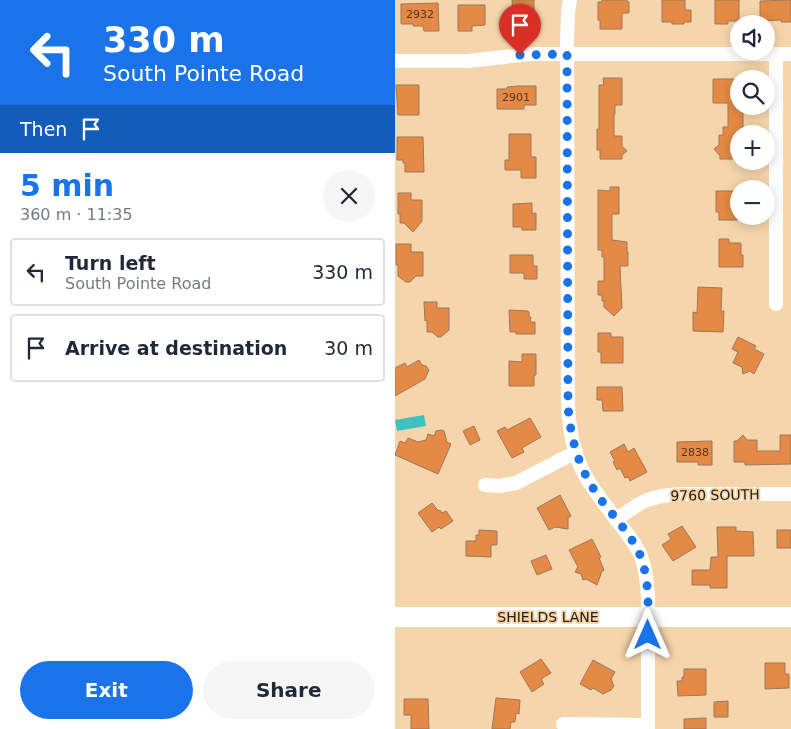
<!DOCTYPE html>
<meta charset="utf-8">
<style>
:root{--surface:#fff;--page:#f6f6f7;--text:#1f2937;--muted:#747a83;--line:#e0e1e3;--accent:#1a73e8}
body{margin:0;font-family:"DejaVu Sans",sans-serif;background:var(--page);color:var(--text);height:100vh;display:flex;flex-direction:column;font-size:19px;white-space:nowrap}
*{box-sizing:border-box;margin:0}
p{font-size:16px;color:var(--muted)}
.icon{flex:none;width:28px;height:28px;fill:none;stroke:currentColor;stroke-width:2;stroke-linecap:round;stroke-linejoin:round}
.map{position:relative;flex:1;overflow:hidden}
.drawer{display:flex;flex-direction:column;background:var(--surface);width:395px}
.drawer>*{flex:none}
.banner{background:#1a73e8;color:#fff;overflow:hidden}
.controls{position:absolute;left:335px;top:15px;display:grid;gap:10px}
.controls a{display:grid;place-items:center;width:45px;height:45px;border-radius:50%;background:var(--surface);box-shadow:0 2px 12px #0003;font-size:25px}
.pin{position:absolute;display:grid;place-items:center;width:42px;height:42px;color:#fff;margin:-51px -21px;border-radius:50% 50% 50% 0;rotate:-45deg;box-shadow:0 0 5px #0007}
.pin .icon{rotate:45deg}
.me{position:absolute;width:55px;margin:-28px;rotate:0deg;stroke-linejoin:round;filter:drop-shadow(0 0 4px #0008)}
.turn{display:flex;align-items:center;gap:18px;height:105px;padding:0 20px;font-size:22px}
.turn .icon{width:65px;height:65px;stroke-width:2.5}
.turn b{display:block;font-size:35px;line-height:42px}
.then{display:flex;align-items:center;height:48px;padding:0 20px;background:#0003;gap:10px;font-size:19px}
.round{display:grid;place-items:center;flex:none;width:52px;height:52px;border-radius:26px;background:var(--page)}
.overview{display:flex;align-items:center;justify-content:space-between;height:85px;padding:0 20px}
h1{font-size:30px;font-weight:600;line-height:38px;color:var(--accent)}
.action{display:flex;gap:10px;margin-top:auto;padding:10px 20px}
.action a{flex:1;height:58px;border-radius:30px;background:var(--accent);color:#fff;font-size:20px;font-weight:600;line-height:58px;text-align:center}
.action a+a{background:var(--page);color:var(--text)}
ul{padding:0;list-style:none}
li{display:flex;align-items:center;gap:15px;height:68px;margin:0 10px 8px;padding:0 10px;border:2px solid var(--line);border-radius:5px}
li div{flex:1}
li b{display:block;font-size:19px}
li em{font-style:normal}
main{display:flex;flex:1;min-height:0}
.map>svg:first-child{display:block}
</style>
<main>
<section class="drawer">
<div class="banner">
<div class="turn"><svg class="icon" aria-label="left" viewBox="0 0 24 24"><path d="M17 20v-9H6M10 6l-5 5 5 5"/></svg><div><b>330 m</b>South Pointe Road</div></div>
<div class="then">Then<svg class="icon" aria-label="arrive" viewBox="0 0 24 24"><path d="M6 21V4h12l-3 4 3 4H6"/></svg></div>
</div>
<div class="overview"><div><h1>5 min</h1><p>360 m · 11:35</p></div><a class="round"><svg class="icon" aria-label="close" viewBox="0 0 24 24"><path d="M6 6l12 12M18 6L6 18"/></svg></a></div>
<ul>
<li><svg class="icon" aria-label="left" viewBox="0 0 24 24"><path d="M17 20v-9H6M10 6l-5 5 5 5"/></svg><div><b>Turn left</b><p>South Pointe Road</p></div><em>330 m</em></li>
<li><svg class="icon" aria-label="arrive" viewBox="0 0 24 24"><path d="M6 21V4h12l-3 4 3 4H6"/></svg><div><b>Arrive at destination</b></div><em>30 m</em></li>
</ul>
<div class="action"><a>Exit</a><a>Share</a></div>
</section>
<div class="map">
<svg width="396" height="729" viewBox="0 0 396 729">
<rect width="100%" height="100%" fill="#f5d6ac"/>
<path fill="#3fc0c1" d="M29 415 31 426 2 431 0 420Z"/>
<g fill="#e48a46" stroke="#9e765a">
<path d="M117 0H139V15L118 16Z"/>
<path d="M207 0H232V2H234V13H227V29H205V20H203V2H207Z"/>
<path d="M267 0H290V10H296V22H289V24H277V22H267Z"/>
<path d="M320 0H344V21H333V24H320Z"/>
<path d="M396 0V22H386V20L365 21V1Z"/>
<path d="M43 3 44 31H29L28 26H18V24H6V4Z"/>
<path d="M63 5H90V25L77 26V31H63Z"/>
<path d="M208 78H227V105H220V114H219V136H227V146L232 151 227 155V159H205V150H202V129H204V85H209Z"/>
<path d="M318 79H339V83H344V106H348V134H344V159H325V156L319 149 324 145V135H328V127H333V103H318Z"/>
<path d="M1 85H24V115H3Z"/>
<path d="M123 86H141V105H129V109H102V89H112V87Z"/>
<path d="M114 134H136V157H141V178H126V170H110V160H114Z"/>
<path d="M2 137H28L29 172H10V163H8V160H2Z"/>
<path d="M215 187H224V214H217V240L232 242V252H233V266H225L227 308 219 316 209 307V301H207V295H203V281H209V257H207V250H203V190L215 191Z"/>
<path d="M321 191H344V212H342V220H324V212H321Z"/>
<path d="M3 193H16V200H27V221L18 232 9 223H5V214H3Z"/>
<path d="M137 203V214L141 213V230H127V227H118V204Z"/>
<path d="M324 239H334V243H346V255H348V267H324Z"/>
<path d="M1 244H16V252H28V276H21L15 282H11L3 276V265H1Z"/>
<path d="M115 255H138V266H142V279H129V273H115Z"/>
<path d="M303 287 327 288 326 311H329L328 332 298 331V312L302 313Z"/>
<path d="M29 302H42V308H54V330L46 337H43L37 332H32V320L30 321Z"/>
<path d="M114 310 133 311V312H134V317H136L135 322H140V334H121V332H115Z"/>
<path d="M203 333H216V337H228V363H206V352H203Z"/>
<path d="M343 337 361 346 359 349 369 354 359 374 355 371 348 374 347 367 338 363 343 352 337 349Z"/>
<path d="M127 354H141V375H139V386H114V361L127 362Z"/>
<path d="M24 360 27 365 31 366 34 370 30 379 0 396V368L10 363 12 367Z"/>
<path d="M202 387H227L228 411H208L207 400H202Z"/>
<path d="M135 418 146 437 127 448 129 452 117 458 102 431 110 427 112 430Z"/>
<path d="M79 426 85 440 75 445 68 431Z"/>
<path d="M46 430 49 431 52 442 56 444 43 474 0 455 5 441 10 443 13 438 23 442 31 440 33 434 39 436 41 431Z"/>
<path d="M348 435 352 440H362V451H385V435H396V464L350 465V462H339V441H342Z"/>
<path d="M317 441V465H303V462H282V442Z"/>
<path d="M229 444 233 452 239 448 252 472 235 481 233 477 230 478 225 468 222 470 218 462 220 461 215 452Z"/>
<path d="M165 495 176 516 173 518V529L160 527 154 530 142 508Z"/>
<path d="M37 503 41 508 44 511 45 510 47 513 51 511 58 521 46 529 44 527 37 532 23 513Z"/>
<path d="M287 526 301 547 278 561 267 545 276 539 273 534Z"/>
<path d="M322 527H341V531L358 532 359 556H332V588H315V585H297V570H315L316 557H323Z"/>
<path d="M84 530 102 531V545H96V557L71 556V541H81V535H84Z"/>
<rect x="382" y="530" width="14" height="18"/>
<path d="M197 539 206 557 204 558 209 570 207 571 202 585 191 579 188 580 186 574 180 572 183 567 174 550Z"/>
<path d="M151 555 157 569 142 575 136 561Z"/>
<path d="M146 659 156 673 146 679 149 684 137 692 125 672Z"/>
<path d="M198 660 220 672 216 679 219 686 216 690 208 694 198 688 196 690 185 684Z"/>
<path d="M370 663H390V674H394V688L370 689Z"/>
<path d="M289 669H311V695L283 696 282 681H287V677H289Z"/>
<path d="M101 698 125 700 124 714 121 713 120 722H116L115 729H97Z"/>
<path d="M9 699H33L34 729H16V715H9Z"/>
<path d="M333 701V717H319V702Z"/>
<path d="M311 718V729H289V719Z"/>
</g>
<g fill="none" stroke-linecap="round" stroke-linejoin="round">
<g stroke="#fff" stroke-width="14">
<path d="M175 0 173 12 172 41 173 406C174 427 178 450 187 470 198 491 213 508 227 527 234 536 242 546 246 556 251 569 252 583 253 598V729"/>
<path d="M381 54V304"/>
<path d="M0 61H73L136 54H396"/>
<path d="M90 485 105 486 121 483 181 452"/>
<path d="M221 520C246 501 254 496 285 494H396"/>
<path d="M168 724 253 725"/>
</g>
<path stroke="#fff" stroke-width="20" d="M0 617H396"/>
</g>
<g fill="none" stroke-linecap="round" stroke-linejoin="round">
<path stroke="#1a73e8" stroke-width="9" stroke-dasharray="0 16.2" d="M125 55 172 54 173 406C176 444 186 475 210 505 222 520 238 538 245 555 255 580 253 609 253 635"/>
</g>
<g text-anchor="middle" stroke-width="4" stroke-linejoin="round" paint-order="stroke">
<g font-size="11" fill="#543518">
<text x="25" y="18">2932</text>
<text x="121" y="101">2901</text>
<text x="300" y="456">2838</text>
</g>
<g font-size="14" fill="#241909" stroke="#f5d6ac">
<text transform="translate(320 495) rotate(-1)" y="5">9760 SOUTH</text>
<text x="153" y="622">SHIELDS LANE</text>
</g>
</g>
</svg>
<div class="controls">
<a><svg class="icon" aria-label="sound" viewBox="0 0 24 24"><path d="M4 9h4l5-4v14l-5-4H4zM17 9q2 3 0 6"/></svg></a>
<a><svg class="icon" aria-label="search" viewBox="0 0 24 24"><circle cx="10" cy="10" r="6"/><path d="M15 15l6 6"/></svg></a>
<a>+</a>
<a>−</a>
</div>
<div class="pin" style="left:125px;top:55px;background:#d93025"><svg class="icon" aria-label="arrive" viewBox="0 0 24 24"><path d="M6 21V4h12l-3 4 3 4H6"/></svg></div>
<svg class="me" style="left:253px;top:635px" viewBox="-20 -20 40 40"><path d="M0-17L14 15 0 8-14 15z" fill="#1a73e8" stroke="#fff" stroke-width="4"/></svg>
</div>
</main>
